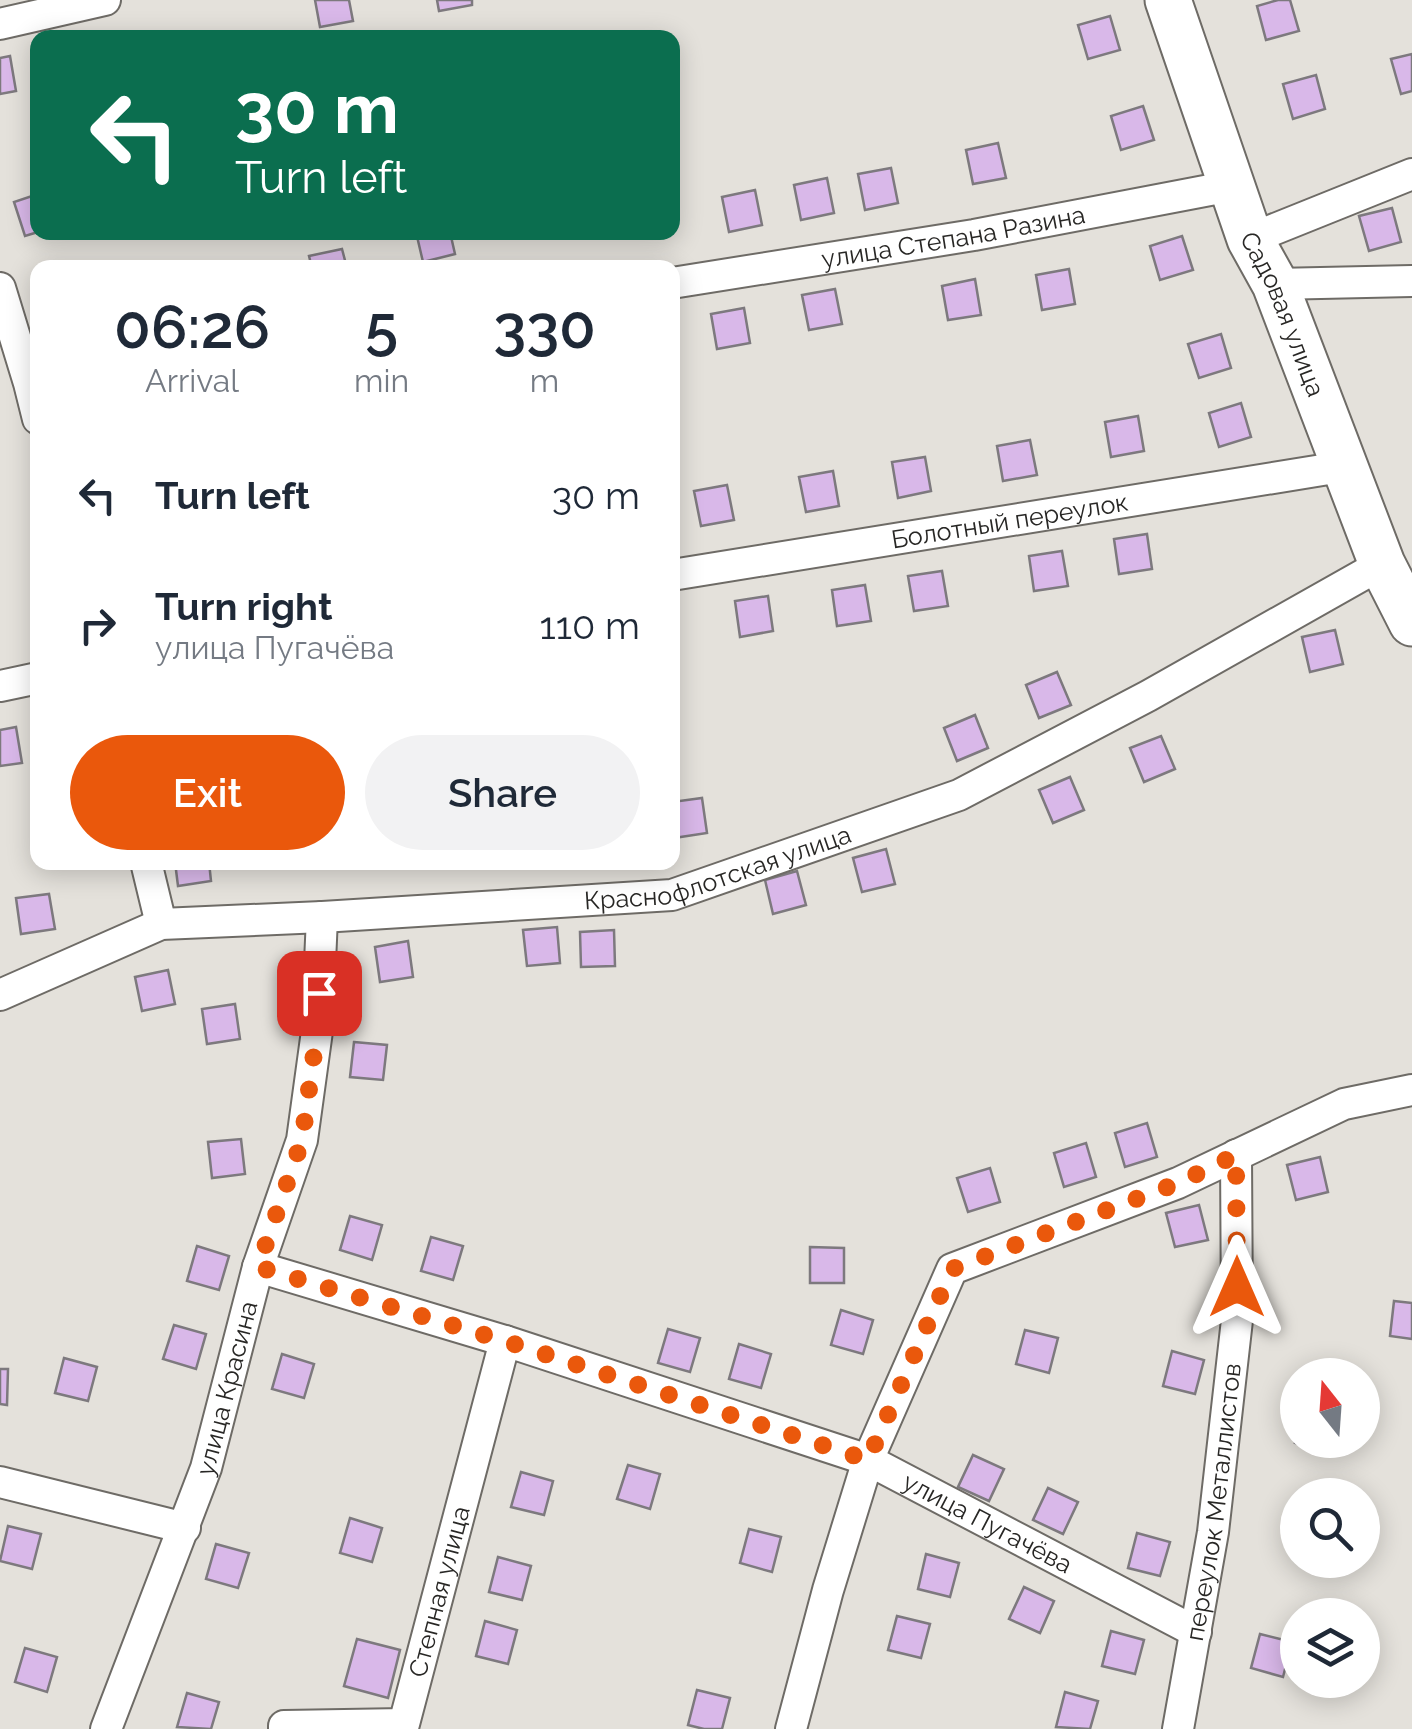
<!DOCTYPE html>
<meta charset="utf-8">
<style>
:root{--surface:#fff;--page:#f2f2f3;--text:#1f2937;--muted:#747a83;--accent:#ea580c}
body{margin:0;font-family:Raleway,sans-serif;background:var(--page);color:var(--text);height:100vh;display:flex;flex-direction:column;font-size:38px;white-space:nowrap}
*{box-sizing:border-box;margin:0}
p{font-size:32px;color:var(--muted)}
.icon{flex:none;width:55px;height:55px;fill:none;stroke:currentColor;stroke-width:2;stroke-linecap:round;stroke-linejoin:round}
.map{position:relative;flex:1;overflow:hidden}
.details{position:absolute;left:30px;top:260px;width:650px;height:610px;display:flex;flex-direction:column;background:var(--surface);border-radius:20px;box-shadow:0 5px 25px #0003}
.details>*{flex:none}
.banner{position:absolute;left:30px;top:30px;width:650px;height:210px;border-radius:20px;box-shadow:0 5px 25px #0003;background:#0b6e4f;color:#fff;overflow:hidden}
.needle{width:65px;rotate:343deg}
.buttons{position:absolute;left:1280px;top:1358px;display:grid;gap:20px}
.buttons a{display:grid;place-items:center;width:100px;height:100px;border-radius:50%;background:var(--surface);box-shadow:0 5px 25px #0003;font-size:50px}
.pin{position:absolute;display:grid;place-items:center;width:85px;height:85px;color:#fff;margin:-42px;border-radius:20px;box-shadow:0 5px 15px #0006}
.me{position:absolute;width:110px;margin:-55px;rotate:0deg;stroke-linejoin:round;filter:drop-shadow(0 0 8px #0008)}
.turn{display:flex;align-items:center;gap:35px;height:210px;padding:0 40px;font-size:45px}
.turn .icon{width:130px;height:130px;stroke-width:2.5}
.turn b{display:block;font-size:70px;line-height:85px}
.eta{display:flex;justify-content:space-evenly;align-items:center;height:170px;text-align:center}
.eta b{font-size:60px;font-weight:600;line-height:70px}
.action{display:flex;gap:20px;margin-top:auto;padding:20px 40px}
.action a{flex:1;height:115px;border-radius:60px;background:var(--accent);color:#fff;font-size:40px;font-weight:600;line-height:115px;text-align:center}
.action a+a{background:var(--page);color:var(--text)}
ul{padding:0;list-style:none}
li{display:flex;align-items:center;gap:30px;height:130px;padding:0 40px}
li div{flex:1}
li b{display:block;font-size:38px}
li em{font-style:normal}
.map>svg:first-child{display:block}
</style>
<div class="map">
<svg width="1412" height="1729" viewBox="0 0 1412 1729">
<rect width="100%" height="100%" fill="#e4e1db"/>
<g fill="#d9b8e9" stroke="#7d797e" stroke-width="2.5">
<path d="M315 0H349L353 21 320 27Z"/>
<path d="M437 0H472V5L439 11Z"/>
<path d="M1278 0H1290L1299 31 1266 40 1257 6Z"/>
<path d="M1110 16 1120 50 1088 59 1078 25Z"/>
<path d="M1412 54V91L1401 94 1391 59Z"/>
<path d="M10 56 16 91 0 94V58Z"/>
<path d="M1316 75 1325 109 1293 119 1283 84Z"/>
<path d="M1143 106 1154 140 1121 150 1111 116Z"/>
<path d="M998 143 1006 178 973 184 966 150Z"/>
<path d="M891 168 898 203 865 210 858 174Z"/>
<path d="M827 178 834 213 801 220 794 185Z"/>
<path d="M755 190 762 225 729 232 722 197Z"/>
<path d="M38 194V232L25 236 14 202Z"/>
<path d="M1392 208 1401 242 1369 251 1359 216Z"/>
<path d="M416 232H450L455 254 423 262Z"/>
<path d="M1182 236 1193 270 1160 280 1150 246Z"/>
<path d="M342 249 347 268H312L309 256Z"/>
<path d="M1069 269 1075 304 1042 310 1036 275Z"/>
<path d="M975 279 981 315 948 320 942 286Z"/>
<path d="M835 289 842 324 809 330 802 295Z"/>
<path d="M744 308 750 343 717 349 711 314Z"/>
<path d="M1221 334 1231 368 1199 378 1188 344Z"/>
<path d="M1241 403 1251 437 1219 447 1209 413Z"/>
<path d="M1138 416 1144 451 1111 457 1105 422Z"/>
<path d="M1030 440 1037 475 1003 481 997 446Z"/>
<path d="M925 457 931 491 898 498 892 462Z"/>
<path d="M833 471 839 506 806 512 799 477Z"/>
<path d="M727 485 734 520 701 526 694 491Z"/>
<path d="M1147 534 1152 569 1119 574 1114 539Z"/>
<path d="M1062 551 1068 586 1034 591 1029 556Z"/>
<path d="M942 571 948 606 914 611 908 576Z"/>
<path d="M865 585 871 621 837 626 832 590Z"/>
<path d="M768 596 773 631 740 637 735 601Z"/>
<path d="M1335 630 1343 664 1310 672 1302 637Z"/>
<path d="M1057 672 1071 705 1039 718 1026 685Z"/>
<path d="M975 715 988 748 957 761 944 728Z"/>
<path d="M16 727 22 763 0 766V730Z"/>
<path d="M1161 736 1175 769 1144 782 1130 748Z"/>
<path d="M1070 777 1084 810 1053 823 1039 790Z"/>
<path d="M702 798 707 833 674 838 672 802Z"/>
<path d="M886 849 895 884 862 892 853 858Z"/>
<path d="M175 862H209L211 881 178 886Z"/>
<path d="M797 871 806 905 773 914 765 880Z"/>
<path d="M49 894 55 929 21 934 16 898Z"/>
<path d="M557 927 560 963 527 966 523 930Z"/>
<path d="M614 930 615 966 581 967 580 932Z"/>
<path d="M408 941 413 977 380 982 375 947Z"/>
<path d="M168 970 175 1004 142 1011 135 977Z"/>
<path d="M235 1004 240 1039 207 1044 202 1009Z"/>
<path d="M354 1042 387 1045 383 1080 350 1077Z"/>
<path d="M1147 1123 1157 1157 1125 1167 1115 1133Z"/>
<path d="M241 1139 245 1174 212 1178 208 1142Z"/>
<path d="M1086 1143 1096 1177 1064 1187 1054 1153Z"/>
<path d="M1320 1157 1328 1192 1296 1200 1287 1165Z"/>
<path d="M990 1168 1000 1202 968 1212 957 1178Z"/>
<path d="M1199 1205 1208 1240 1175 1247 1166 1213Z"/>
<path d="M350 1216 382 1225 372 1260 340 1250Z"/>
<path d="M431 1237 463 1246 453 1280 421 1271Z"/>
<path d="M197 1246 229 1256 219 1290 187 1281Z"/>
<path d="M810 1247 844 1248V1283H810Z"/>
<path d="M1394 1301 1412 1303V1339L1390 1336Z"/>
<path d="M841 1310 873 1320 863 1354 831 1345Z"/>
<path d="M174 1325 206 1334 196 1369 163 1359Z"/>
<path d="M668 1329 700 1338 690 1372 658 1363Z"/>
<path d="M1025 1330 1058 1338 1049 1373 1016 1364Z"/>
<path d="M739 1344 771 1354 761 1388 729 1379Z"/>
<path d="M1172 1351 1204 1360 1195 1394 1163 1386Z"/>
<path d="M282 1354 314 1364 304 1398 272 1389Z"/>
<path d="M64 1358 97 1367 88 1401 55 1393Z"/>
<path d="M0 1369H8L7 1405 0 1404Z"/>
<path d="M1298 1433V1440H1330L1327 1452 1295 1443Z"/>
<path d="M973 1455 1004 1469 989 1501 958 1487Z"/>
<path d="M628 1465 660 1474 650 1509 617 1499Z"/>
<path d="M521 1472 553 1481 544 1515 511 1507Z"/>
<path d="M1048 1488 1078 1502 1063 1534 1033 1520Z"/>
<path d="M350 1518 382 1528 372 1562 340 1553Z"/>
<path d="M8 1526 41 1534 32 1569 0 1561Z"/>
<path d="M749 1529 781 1537 772 1572 740 1563Z"/>
<path d="M1137 1533 1170 1542 1160 1576 1128 1568Z"/>
<path d="M216 1544 249 1553 238 1588 206 1579Z"/>
<path d="M926 1554 959 1563 950 1597 918 1589Z"/>
<path d="M498 1557 531 1566 522 1600 489 1592Z"/>
<path d="M1024 1587 1054 1601 1040 1633 1009 1619Z"/>
<path d="M897 1616 930 1624 921 1658 888 1650Z"/>
<path d="M485 1621 517 1630 508 1664 476 1656Z"/>
<path d="M1111 1631 1144 1640 1135 1674 1102 1666Z"/>
<path d="M1260 1634 1292 1642 1283 1677 1251 1668Z"/>
<path d="M357 1639 400 1650 388 1698 344 1686Z"/>
<path d="M25 1648 57 1657 47 1692 15 1682Z"/>
<path d="M697 1690 730 1698 722 1729H704L688 1725Z"/>
<path d="M1065 1692 1098 1701 1090 1729 1056 1727Z"/>
<path d="M187 1693 219 1702 211 1729 177 1727Z"/>
</g>
<g fill="none" stroke-linecap="round" stroke-linejoin="round">
<defs>
<g id="street">
<path d="M0 24 105 0"/>
<path d="M1250 239 1412 174"/>
<path id="s1" d="M672 283 974 235 1231 186"/>
<path d="M1275 284 1412 281"/>
<path d="M0 288 29 383 38 419"/>
<path id="s2" d="M672 575 1347 466"/>
<path d="M0 686 38 678"/>
<path d="M146 862 161 924"/>
<path id="s3" d="M0 995 161 924 322 917 672 895 959 795 1148 696 1382 564"/>
<path id="s4" d="M258 1267 505 1341 868 1460 1196 1632"/>
<path d="M0 1482 185 1528"/>
<path id="s5" d="M106 1729 206 1468 258 1267 302 1140 317 1031 322 917"/>
<path id="s6" d="M284 1729V1726L404 1724 505 1341"/>
<path d="M791 1729 828 1590 868 1460 952 1269 1178 1183 1344 1104 1412 1090"/>
<path id="s7" d="M1178 1729 1213 1532 1237 1320 1236 1155"/>
</g>
<g id="secondary">
<path id="s8" d="M1168 0 1250 239 1275 284 1382 564 1412 623"/>
</g>
</defs>
<use href="#street" stroke="#6e6b66" stroke-width="34"/>
<use href="#secondary" stroke="#6e6b66" stroke-width="49"/>
<use href="#street" stroke="#fff" stroke-width="30"/>
<use href="#secondary" stroke="#fff" stroke-width="45"/>
</g>
<g fill="none" stroke-linecap="round" stroke-linejoin="round">
<path stroke="#ea580c" stroke-width="18" stroke-dasharray="0 32.4" d="M319 993 317 1032 302 1140 258 1267 505 1341 868 1460 952 1269 1178 1183 1236 1155 1237 1287"/>
</g>
<g text-anchor="middle" stroke-width="9" stroke-linejoin="round" paint-order="stroke">
<g font-size="25" fill="#282725" stroke="#fff">
<text dy="9" stroke="none"><textPath href="#s1" startOffset="285">улица Степана Разина</textPath></text>
<text dy="9" stroke="none"><textPath href="#s8" startOffset="335">Садовая улица</textPath></text>
<text dy="9" stroke="none"><textPath href="#s2" startOffset="342">Болотный переулок</textPath></text>
<text dy="9" stroke="none"><textPath href="#s3" startOffset="738">Краснофлотская улица</textPath></text>
<text dy="9" stroke="none"><textPath href="#s5" startOffset="362">улица Красина</textPath></text>
<text dy="9" stroke="none"><textPath href="#s7" startOffset="230">переулок Металлистов</textPath></text>
<text dy="9" stroke="none"><textPath href="#s4" startOffset="775">улица Пугачёва</textPath></text>
<text dy="9" stroke="none"><textPath href="#s6" startOffset="260">Степная улица</textPath></text>
</g>
</g>
</svg>
<div class="buttons">
<a><svg class="needle" viewBox="-14 -14 28 28"><path d="M0-13l5 13h-10z" fill="#e53935"/><path d="M0 13l5-13h-10z" fill="#747a83"/></svg></a>
<a><svg class="icon" aria-label="search" viewBox="0 0 24 24"><circle cx="10" cy="10" r="6"/><path d="M15 15l6 6"/></svg></a>
<a><svg class="icon" aria-label="layers" viewBox="0 0 24 24"><path d="M12 4l9 5-9 5-9-5zM3 14l9 5 9-5"/></svg></a>
</div>
<div class="pin" style="left:319px;top:993px;background:#d93025"><svg class="icon" aria-label="arrive" viewBox="0 0 24 24"><path d="M6 21V4h12l-3 4 3 4H6"/></svg></div>
<svg class="me" style="left:1237px;top:1287px" viewBox="-20 -20 40 40"><path d="M0-17L14 15 0 8-14 15z" fill="#ea580c" stroke="#fff" stroke-width="4"/></svg>
<div class="banner">
<div class="turn"><svg class="icon" aria-label="left" viewBox="0 0 24 24"><path d="M17 20v-9H6M10 6l-5 5 5 5"/></svg><div><b>30 m</b>Turn left</div></div>
</div>
<section class="details">
<div class="eta">
<div><b>06:26</b><p>Arrival</p></div>
<div><b>5</b><p>min</p></div>
<div><b>330</b><p>m</p></div>
</div>
<ul>
<li><svg class="icon" aria-label="left" viewBox="0 0 24 24"><path d="M17 20v-9H6M10 6l-5 5 5 5"/></svg><div><b>Turn left</b></div><em>30 m</em></li>
<li><svg class="icon" aria-label="right" viewBox="0 0 24 24"><path d="M7 20v-9h11M14 6l5 5-5 5"/></svg><div><b>Turn right</b><p>улица Пугачёва</p></div><em>110 m</em></li>
</ul>
<div class="action"><a>Exit</a><a>Share</a></div>
</section>
</div>
